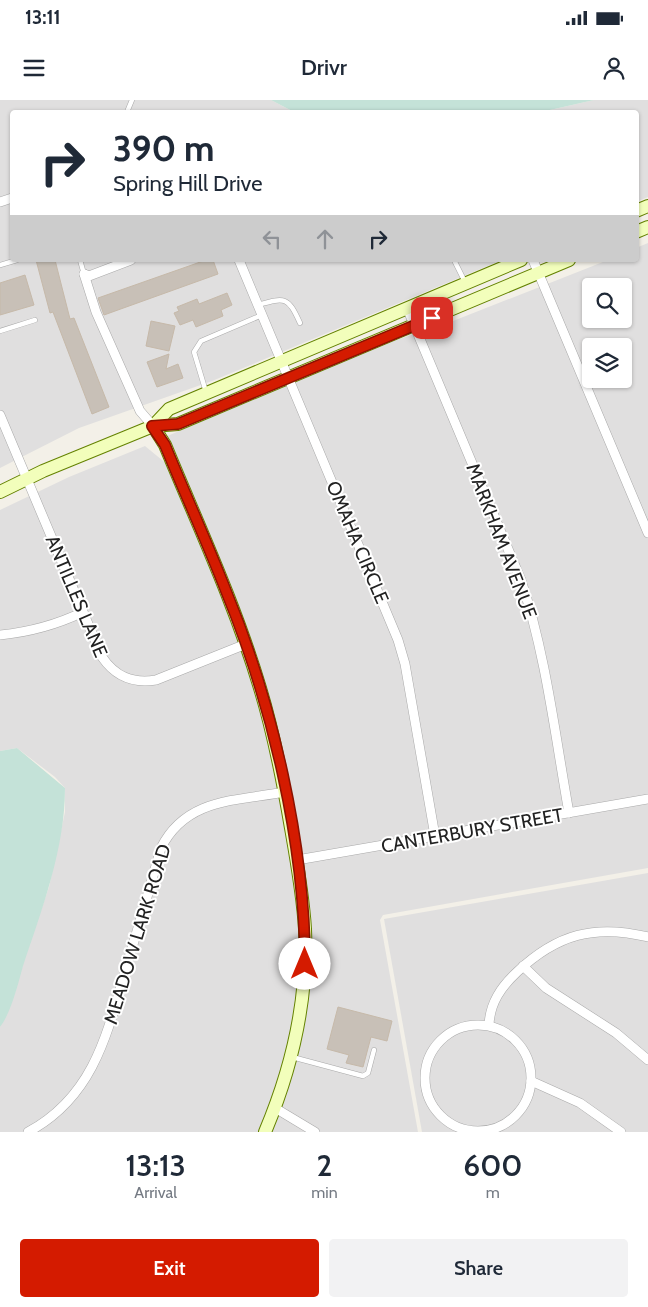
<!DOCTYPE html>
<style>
:root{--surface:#fff;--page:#f2f2f3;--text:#1f2937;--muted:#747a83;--accent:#d41b00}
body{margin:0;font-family:Cabin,sans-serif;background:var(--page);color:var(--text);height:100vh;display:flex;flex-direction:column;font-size:19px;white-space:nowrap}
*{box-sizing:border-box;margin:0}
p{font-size:16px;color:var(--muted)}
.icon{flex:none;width:28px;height:28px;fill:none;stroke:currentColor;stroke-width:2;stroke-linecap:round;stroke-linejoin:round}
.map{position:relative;height:1032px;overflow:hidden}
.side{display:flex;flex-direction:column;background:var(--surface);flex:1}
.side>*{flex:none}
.guide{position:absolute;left:10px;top:10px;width:629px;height:152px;border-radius:5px;box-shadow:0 1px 4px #0004;background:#fff;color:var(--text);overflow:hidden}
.fabs{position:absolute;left:582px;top:178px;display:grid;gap:10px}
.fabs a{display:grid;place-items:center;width:50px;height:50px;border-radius:5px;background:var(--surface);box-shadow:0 1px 4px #0004;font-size:25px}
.pin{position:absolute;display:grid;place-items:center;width:42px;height:42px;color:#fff;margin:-21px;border-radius:10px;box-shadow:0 2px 8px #0006}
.me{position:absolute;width:55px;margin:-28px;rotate:0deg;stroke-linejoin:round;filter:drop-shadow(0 0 4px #0008)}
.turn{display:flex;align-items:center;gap:18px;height:105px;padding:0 20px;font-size:22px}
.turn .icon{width:65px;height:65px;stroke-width:2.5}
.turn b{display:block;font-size:35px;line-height:42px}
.lanes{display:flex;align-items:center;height:48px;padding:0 20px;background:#0003;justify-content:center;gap:25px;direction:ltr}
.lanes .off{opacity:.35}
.eta{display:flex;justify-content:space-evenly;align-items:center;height:85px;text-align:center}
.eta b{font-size:30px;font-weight:600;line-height:35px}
.action{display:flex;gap:10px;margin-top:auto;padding:10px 20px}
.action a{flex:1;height:58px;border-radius:5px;background:var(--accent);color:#fff;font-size:20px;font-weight:600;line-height:58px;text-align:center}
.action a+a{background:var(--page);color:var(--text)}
.status{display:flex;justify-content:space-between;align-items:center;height:35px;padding:0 25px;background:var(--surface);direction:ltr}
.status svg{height:14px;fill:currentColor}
header{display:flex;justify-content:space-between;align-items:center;height:65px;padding:0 20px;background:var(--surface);font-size:22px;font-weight:600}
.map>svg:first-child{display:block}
</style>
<div class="status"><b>13:11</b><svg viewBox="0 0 49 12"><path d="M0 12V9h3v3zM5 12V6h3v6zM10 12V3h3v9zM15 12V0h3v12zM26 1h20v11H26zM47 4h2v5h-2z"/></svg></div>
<header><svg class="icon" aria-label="menu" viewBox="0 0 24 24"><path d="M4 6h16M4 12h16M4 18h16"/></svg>Drivr<svg class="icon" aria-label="person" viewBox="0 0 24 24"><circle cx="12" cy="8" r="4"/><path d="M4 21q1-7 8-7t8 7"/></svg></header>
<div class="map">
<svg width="648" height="1032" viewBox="0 0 648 1032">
<rect width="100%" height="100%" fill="#f3f0e8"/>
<g fill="#e0dfdf" fill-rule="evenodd">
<path d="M0 0H271L294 12H12V160H502L212 281 79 328 0 368Z"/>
<path d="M594 0H648V97L636 102V12H541Z"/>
<path d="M648 143V768L383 815 380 820 418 1032H271L307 898 287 673 165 337 387 243 448 223 608 160H636V148ZM591 186H624V219H591ZM591 246H624V279H591Z"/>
<path d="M145 346 168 365 222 495 255 588 277 675 298 798 300 831 297 896 285 962 259 1032H0V927L49 787 65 712V688L55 677 17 648 0 651V410L69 377Z"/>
<path d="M648 773V1032H422L384 819Z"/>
</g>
<g fill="#c4e2d8">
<path d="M271 0H594L541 12H294Z"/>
<path d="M17 648 65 688C65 749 42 809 23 866 18 884 11 913 0 927V651Z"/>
</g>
<g fill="#c8c0b7" stroke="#c6b9a9">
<path d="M36 160H55L70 219 74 218 109 307 92 314 53 212 50 213Z"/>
<path d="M206 160H213L218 174 104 215 98 198Z"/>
<path d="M25 175 34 205 0 215V183Z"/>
<path d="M227 193 232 205 221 210 223 216 196 227 193 220 180 225 174 213 179 211 177 207 197 199 199 204Z"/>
<path d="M151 221 175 226 169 251 146 246Z"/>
<path d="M169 254 166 269 178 264 183 278 157 287 147 262Z"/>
<path d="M338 907 392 921 387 941 371 937 363 967 346 963 349 955 327 949Z"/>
</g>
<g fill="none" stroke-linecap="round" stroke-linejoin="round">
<defs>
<g id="lane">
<path d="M127 12 132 0"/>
<path d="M80 160 84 174"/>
<path d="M454 160 465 182"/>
<path d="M0 165 17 160"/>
<path d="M258 205C286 197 288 197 300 223"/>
<path d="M0 231 35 220"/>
<path d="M206 292 194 252 201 241 262 215"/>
<path d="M292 957 363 976 368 973 374 950"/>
</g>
<g id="street">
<path d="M0 102 12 98"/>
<path d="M239 160 398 540 405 564 435 736"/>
<path d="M533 160 648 433"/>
<path d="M84 174 96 212 140 311 153 326"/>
<path d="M84 174 89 176 131 160"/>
<path d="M407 208 521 480C546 555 555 635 569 713"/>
<path d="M0 315 102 557C115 576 132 584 156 580L246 544"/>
<path d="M0 535C30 532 56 525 83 512"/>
<path d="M297 760 648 699"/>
<path d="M523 866 546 888 616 933 648 960"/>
<circle cx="478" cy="978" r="53"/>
<path d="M489 925C490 903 501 887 517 872 557 834 595 824 648 837"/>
<path d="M531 981 580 1003 621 1032"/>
<path d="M275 1008 315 1032"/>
<path d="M28 1032C95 996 108 931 127 864 139 826 150 787 161 748 186 698 236 701 285 692"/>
</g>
<g id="secondary">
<path d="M636 111 648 106"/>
<path d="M636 132 648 127"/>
<path d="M153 326 165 345C198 425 235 504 260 588 274 634 283 681 291 728 297 762 303 795 305 829 308 899 292 968 265 1032"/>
<path d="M153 326 169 309 521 160"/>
<path d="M0 392 43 371 153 326 178 324 569 160"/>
</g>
</defs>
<use href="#lane" stroke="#a9a9a9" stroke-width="5.5"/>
<use href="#street" stroke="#a9a9a9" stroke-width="10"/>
<use href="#secondary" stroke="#648200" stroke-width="14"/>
<use href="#lane" stroke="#fff" stroke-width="4.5"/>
<use href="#street" stroke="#fff" stroke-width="9"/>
<use href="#secondary" stroke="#f2febb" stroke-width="12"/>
</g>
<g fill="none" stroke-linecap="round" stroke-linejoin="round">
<defs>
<path id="route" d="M305 864C305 743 272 603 226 491 207 442 185 394 165 345L152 326 178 324 432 218"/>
</defs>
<use href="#route" stroke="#8a1200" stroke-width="12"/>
<use href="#route" stroke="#d41b00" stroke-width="9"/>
</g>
<g text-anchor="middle" stroke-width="4" stroke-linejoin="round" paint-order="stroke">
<g font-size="19" fill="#222" stroke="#fff">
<text transform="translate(502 441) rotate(69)" y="7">MARKHAM AVENUE</text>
<text transform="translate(358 442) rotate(67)" y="7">OMAHA CIRCLE</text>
<text transform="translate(77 496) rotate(67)" y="7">ANTILLES LANE</text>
<text transform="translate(472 730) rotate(-10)" y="7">CANTERBURY STREET</text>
<text transform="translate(137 834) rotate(-73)" y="7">MEADOW LARK ROAD</text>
</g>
</g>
</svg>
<div class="fabs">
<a><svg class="icon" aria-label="search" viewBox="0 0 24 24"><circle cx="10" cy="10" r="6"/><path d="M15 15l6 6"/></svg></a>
<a><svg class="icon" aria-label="layers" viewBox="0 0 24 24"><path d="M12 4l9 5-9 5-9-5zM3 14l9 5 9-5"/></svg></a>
</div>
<div class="pin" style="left:432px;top:218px;background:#d93025"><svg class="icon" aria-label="arrive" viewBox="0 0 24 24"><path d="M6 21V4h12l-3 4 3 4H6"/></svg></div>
<svg class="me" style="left:305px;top:864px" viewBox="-20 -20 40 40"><circle r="19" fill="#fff"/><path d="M0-13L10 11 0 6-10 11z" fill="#d41b00"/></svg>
<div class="guide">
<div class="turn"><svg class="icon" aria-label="right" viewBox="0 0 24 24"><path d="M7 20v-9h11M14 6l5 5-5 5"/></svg><div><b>390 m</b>Spring Hill Drive</div></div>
<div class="lanes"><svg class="icon off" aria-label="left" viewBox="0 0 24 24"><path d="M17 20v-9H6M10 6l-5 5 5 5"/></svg><svg class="icon off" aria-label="ahead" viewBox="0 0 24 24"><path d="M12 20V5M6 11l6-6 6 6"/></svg><svg class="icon" aria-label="right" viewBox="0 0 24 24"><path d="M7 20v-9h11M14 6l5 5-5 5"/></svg></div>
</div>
</div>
<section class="side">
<div class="eta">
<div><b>13:13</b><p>Arrival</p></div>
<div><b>2</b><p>min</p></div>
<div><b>600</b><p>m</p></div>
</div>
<div class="action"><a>Exit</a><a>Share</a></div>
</section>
